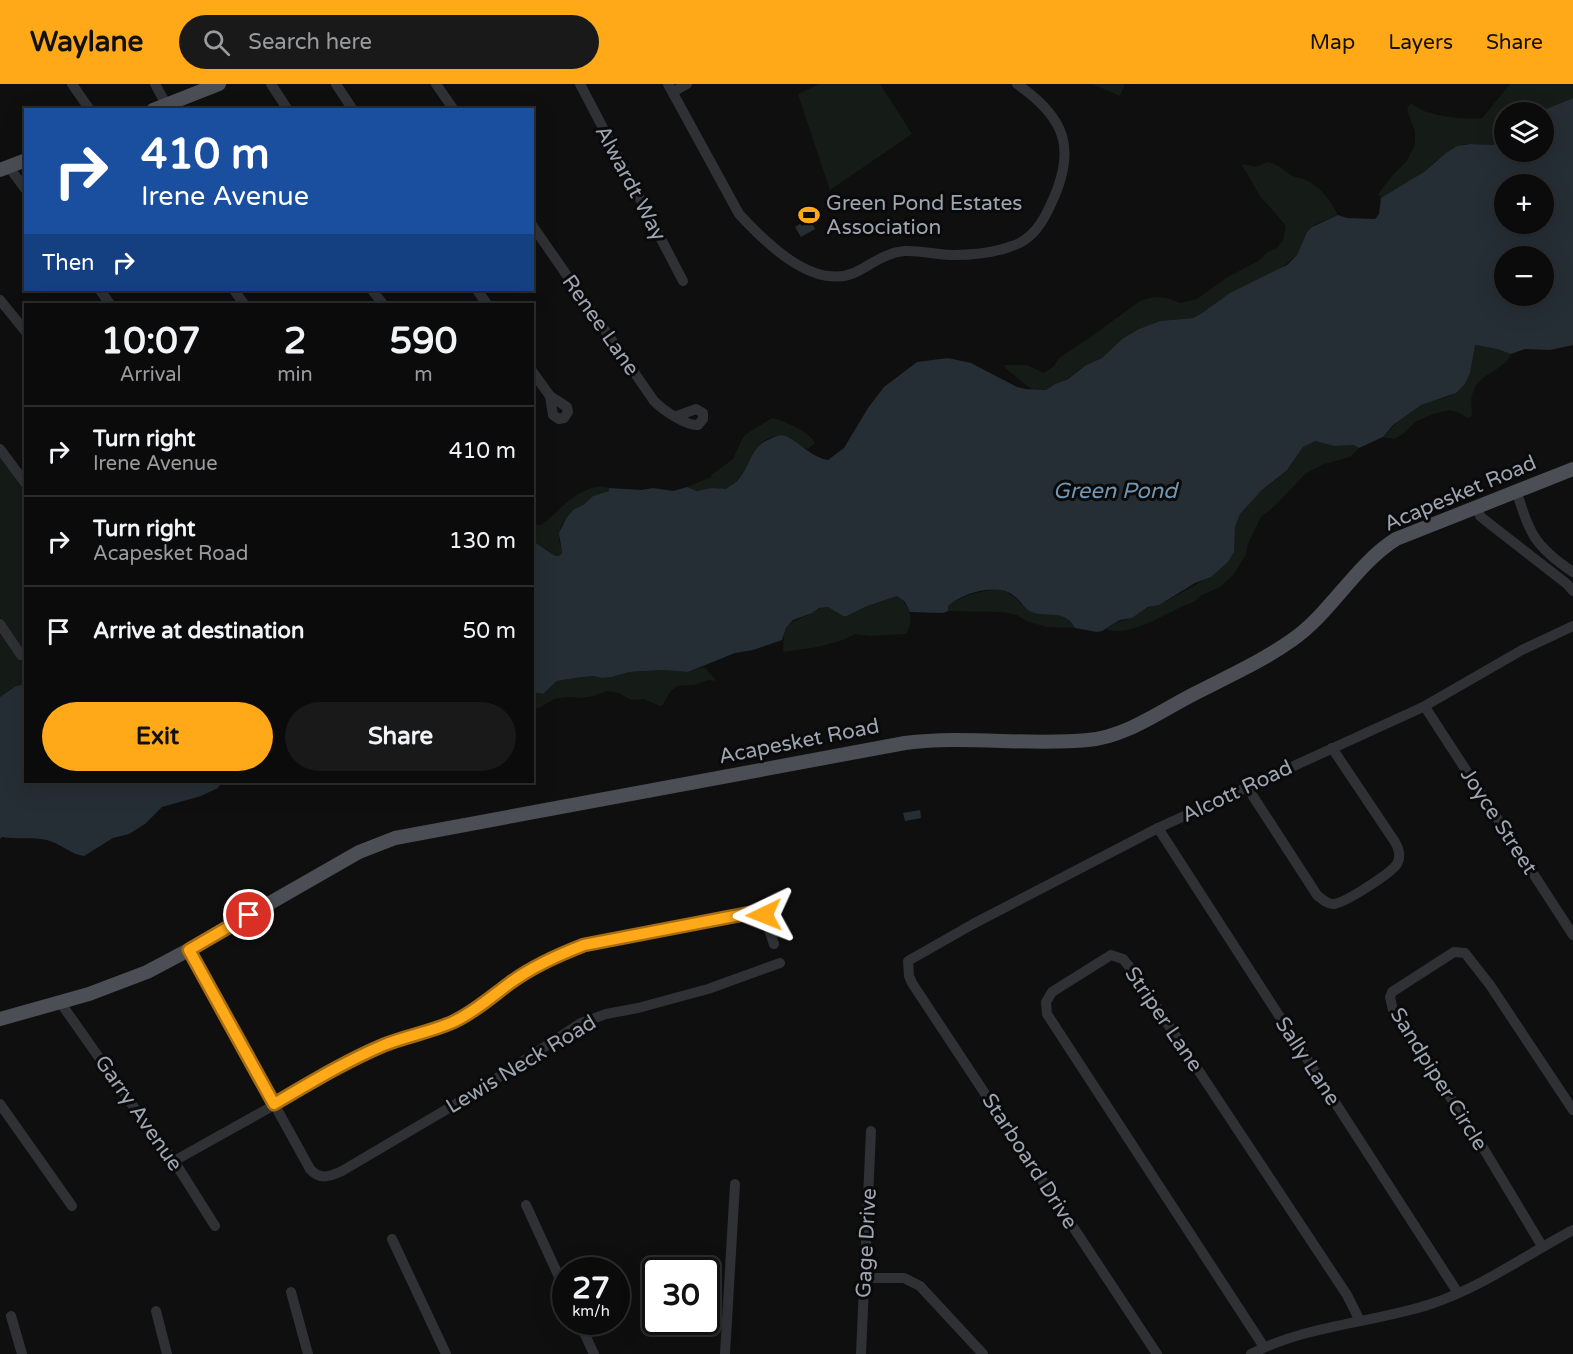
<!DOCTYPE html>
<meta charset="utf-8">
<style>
:root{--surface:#0b0b0c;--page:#19191a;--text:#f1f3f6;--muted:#9a9b9d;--line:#2b2b2d;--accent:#ffa918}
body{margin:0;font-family:"Varela Round",sans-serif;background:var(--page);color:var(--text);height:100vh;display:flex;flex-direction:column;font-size:22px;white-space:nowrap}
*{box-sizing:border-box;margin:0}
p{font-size:20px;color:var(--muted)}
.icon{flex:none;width:33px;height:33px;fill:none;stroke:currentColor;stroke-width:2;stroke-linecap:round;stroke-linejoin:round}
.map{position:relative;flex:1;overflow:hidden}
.drawer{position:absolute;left:24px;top:219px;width:510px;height:480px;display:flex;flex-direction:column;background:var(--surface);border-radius:0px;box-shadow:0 6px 24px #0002,0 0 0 2px var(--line)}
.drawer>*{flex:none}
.guide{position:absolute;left:24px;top:24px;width:510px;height:183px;border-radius:0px;box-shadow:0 6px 24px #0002,0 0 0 2px var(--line);background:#1a4fa0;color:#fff;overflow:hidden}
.controls{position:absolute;left:1494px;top:18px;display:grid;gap:12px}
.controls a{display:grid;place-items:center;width:60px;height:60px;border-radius:50%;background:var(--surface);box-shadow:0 6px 24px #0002,0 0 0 2px var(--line);font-size:30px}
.speed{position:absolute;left:552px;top:1173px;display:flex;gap:12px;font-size:30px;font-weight:700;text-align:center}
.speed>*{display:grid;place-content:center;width:78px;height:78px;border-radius:50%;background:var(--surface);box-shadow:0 6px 24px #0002,0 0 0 2px var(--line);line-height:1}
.speed small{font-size:15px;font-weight:400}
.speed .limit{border:3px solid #111;border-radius:9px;background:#fff;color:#111}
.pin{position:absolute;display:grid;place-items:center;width:51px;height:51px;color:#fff;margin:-26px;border:3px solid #fff;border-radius:50%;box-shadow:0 2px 6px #0007}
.me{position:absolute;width:66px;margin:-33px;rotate:268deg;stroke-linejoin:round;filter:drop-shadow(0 0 4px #0008)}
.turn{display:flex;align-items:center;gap:21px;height:126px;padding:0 18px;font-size:27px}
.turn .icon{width:78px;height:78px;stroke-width:2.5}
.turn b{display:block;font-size:42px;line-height:51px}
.then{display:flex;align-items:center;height:57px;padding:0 18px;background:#0003;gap:12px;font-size:22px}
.eta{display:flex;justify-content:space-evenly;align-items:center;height:102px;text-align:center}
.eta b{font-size:36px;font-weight:800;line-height:42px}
.cta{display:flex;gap:12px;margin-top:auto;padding:12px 18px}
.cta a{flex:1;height:69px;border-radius:36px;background:var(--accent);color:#111;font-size:24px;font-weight:800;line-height:69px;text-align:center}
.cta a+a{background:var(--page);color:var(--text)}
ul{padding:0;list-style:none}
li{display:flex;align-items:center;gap:18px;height:90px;padding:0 18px;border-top:2px solid var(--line)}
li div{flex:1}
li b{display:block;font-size:22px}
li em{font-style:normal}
header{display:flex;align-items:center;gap:36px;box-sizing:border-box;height:84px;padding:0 30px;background:var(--accent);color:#111}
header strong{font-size:28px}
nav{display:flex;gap:33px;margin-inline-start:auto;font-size:21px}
.search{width:420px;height:54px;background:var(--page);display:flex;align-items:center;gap:15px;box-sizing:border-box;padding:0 21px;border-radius:33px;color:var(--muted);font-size:22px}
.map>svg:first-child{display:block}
</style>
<header>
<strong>Waylane</strong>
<div class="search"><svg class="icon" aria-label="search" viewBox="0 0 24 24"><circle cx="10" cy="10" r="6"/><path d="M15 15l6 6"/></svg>Search here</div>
<nav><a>Map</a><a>Layers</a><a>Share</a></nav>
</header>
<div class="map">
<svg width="1573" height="1270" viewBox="0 0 1573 1270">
<rect width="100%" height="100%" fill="#0f0f10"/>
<g fill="#151b16">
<path d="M819 0H880L912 50 830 106 798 10Z"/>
<path d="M1092 0H1125L1120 12Z"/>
<path d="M1510 0H1573V14L1539 28H1504V53L1496 61 1464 60 1436 77 1424 88 1391 110 1381 114 1378 110 1392 92 1406 78 1415 61V48L1407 25 1410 20C1416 21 1420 26 1427 28 1446 34 1464 35 1482 34Z"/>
<path d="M1267 78C1277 79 1284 86 1292 92 1296 94 1301 94 1306 96 1321 103 1331 117 1338 131L1314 141 1307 148 1297 171 1279 186 1223 214 1210 224 1193 234 1160 237 1139 245 1122 255 1102 274 1086 281 1067 295 1055 300 1046 306 1031 305 1006 285 1004 281H1027L1044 289 1054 282 1058 275 1066 269 1085 257 1140 217 1153 213 1166 214 1181 219 1197 215 1226 194 1258 177 1268 168 1277 164 1283 156 1286 142 1260 112 1242 81 1244 80 1256 83Z"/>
<path d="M1474 261 1497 265 1511 270C1504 287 1479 289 1473 308 1470 315 1472 324 1472 332L1468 334 1457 328 1450 326 1433 330 1415 338 1403 350 1394 355 1383 353C1393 342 1405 329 1418 322 1433 314 1452 316 1464 301 1472 291 1471 273 1474 261Z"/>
<path d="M772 334C783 336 812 349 815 359L808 365C797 361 789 351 778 352 749 354 751 391 728 404 724 406 719 405 714 406 704 407 697 408 687 403L711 393V391L733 375 742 355 746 350Z"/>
<path d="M1315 357 1334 362 1355 361 1359 364 1350 373 1324 380 1306 389 1275 422 1261 433 1248 460 1245 472 1234 490 1220 503 1202 511 1194 518C1170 525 1132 555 1106 545 1115 537 1121 538 1131 534 1137 532 1141 527 1146 525 1150 522 1155 522 1159 520 1172 515 1222 487 1228 477 1236 464 1232 447 1238 433 1246 415 1273 400 1287 385 1293 379 1296 369 1303 363 1306 360 1310 358 1315 357Z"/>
<path d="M0 371 26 406 25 600 16 602 0 613V548L24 568 0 533Z"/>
<path d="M601 402 609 404V407L593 412 583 421 574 425 567 433 561 442 559 456 562 469 559 472H555L533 457 532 440 541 441C563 425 571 407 601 402Z"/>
<path d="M994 505C1016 507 1017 520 1033 529 1050 531 1065 527 1075 544L1047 543 1026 537 1017 531 1002 528 948 527V522C961 511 979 508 994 505Z"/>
<path d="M897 512C910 522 915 535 906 550L870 552 855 550 843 556 818 563 783 568C784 535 788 542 813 528 817 526 820 523 826 523 834 524 838 532 847 532L867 522Z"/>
<path d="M704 583 717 597 709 596 694 601 677 602 670 608 662 622H660L643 615 631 616 619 609 607 607 594 612 580 614 568 613 554 615 539 624H533V608L543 610 557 597 575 594 593 592 602 594 612 593 629 588 662 586 688 588Z"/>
</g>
<g fill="#252e34" fill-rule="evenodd">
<path d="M1573 14V261L1550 266 1525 265 1511 270 1497 265 1475 261 1470 289 1465 300 1456 309 1421 321 1393 341 1383 353 1359 364 1354 361 1334 362 1315 357 1303 363 1287 386 1261 407 1240 430 1235 443 1234 468 1228 478 1211 493 1195 499 1159 521 1148 523 1132 534 1120 536 1113 540 1102 547 1097 548 1075 544C1065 526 1051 533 1034 529 1025 527 1021 516 1013 511 996 499 963 509 948 522V527L943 529 910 528 905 518 897 512 867 522 847 532H843L828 523 819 524 812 529 793 536 786 544 782 556 753 566 735 569 688 588 662 586 629 588 612 593 602 594 593 592 575 594 557 597 543 610 533 608V457L555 472H559L562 469 559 449 567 433 574 425 583 421 593 412 609 407V404L642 406 653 404 673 407 687 403 697 407 712 404 726 405C729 402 734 400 737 397 751 382 750 362 770 355 776 352 781 350 788 353 801 360 813 374 828 376L844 364 868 324 884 303 917 278 948 274 971 279 1017 303 1025 305 1046 306 1055 300 1068 295 1086 281 1102 274 1122 255 1139 245 1160 237 1193 234 1202 229 1230 209 1287 181 1297 171 1307 148 1312 143 1338 131 1347 134 1375 135 1379 130 1381 114 1424 88 1446 69 1457 62 1470 60 1496 61 1504 53V68H1544V28H1539ZM1544 100V140H1504V100ZM1544 172V212H1504V172Z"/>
<path d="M811 137 815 145 801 153 795 143 800 140 802 142Z"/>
<path d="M25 600 26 698H222L218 704 201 712 162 723 145 740 129 750 113 754 84 772C71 770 62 761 50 757 35 752 18 756 2 753L0 755V613L16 602Z"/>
<path d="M920 726 921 734 905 737 903 729Z"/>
</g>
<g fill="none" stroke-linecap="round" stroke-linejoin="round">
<g stroke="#2f3135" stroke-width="10">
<path d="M72 0 90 26"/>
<path d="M155 0 166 20"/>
<path d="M271 0 288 26"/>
<path d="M336 0 353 26"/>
<path d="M436 0 454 26"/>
<path d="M580 0 683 197"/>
<path d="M668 0 739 130C765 158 812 206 854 189 871 181 884 169 904 167 921 166 937 171 953 171 973 171 994 169 1012 162 1032 156 1043 138 1051 120 1077 65 1066 34 1017 0"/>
<path d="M673 8 687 0"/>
<path d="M9 83 26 106"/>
<path d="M532 141 654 317C663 326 686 342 698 341L703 335V329L696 325 677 332"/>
<path d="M100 206 110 220"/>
<path d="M234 206 244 220"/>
<path d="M372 206 383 220"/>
<path d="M477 206 487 220"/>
<path d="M0 216 26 248"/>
<path d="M532 287 550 312"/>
<path d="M550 312 567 323 568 328 564 334 559 335 553 331Z"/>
<path d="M0 365 26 400"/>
<path d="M1516 406C1530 450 1534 462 1573 488"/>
<path d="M1478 423 1480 432 1486 437 1567 500 1573 507"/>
<path d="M0 540 21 571"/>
<path d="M1425 623 1573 851"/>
<path d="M1247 703 1317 811C1322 815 1327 820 1333 820 1344 820 1391 789 1397 780 1401 773 1399 765 1395 758L1332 664"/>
<path d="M1158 744 1458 1209"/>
<path d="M189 866 310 1085C320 1097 331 1092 342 1087L476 1008 581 939 606 930 638 924 708 905 780 879"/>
<path d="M60 918 138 1029 174 1077 215 1142"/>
<path d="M0 1020 72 1122"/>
<path d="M174 1077 364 971 385 961 454 938 536 882 584 861 760 828 764 831 774 860"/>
<path d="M526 1121 566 1208"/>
<path d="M392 1155 446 1270"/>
<path d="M1542 1162 1479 1057 1393 926 1390 913 1392 908 1454 868 1465 869 1490 901 1573 1026"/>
<path d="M865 1194H904L920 1202 983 1270"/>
<path d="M291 1208 308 1270"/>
<path d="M156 1227 167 1270"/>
<path d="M11 1232 22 1270"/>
<path d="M579 1238 594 1270"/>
<path d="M1264 1263 1047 930 1046 918 1052 908 1111 871 1123 875 1132 886 1347 1211 1360 1237"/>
<path d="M725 1270 735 1100"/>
<path d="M861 1270 871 1047"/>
<path d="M1157 1270 912 899 909 892 908 877 973 840 1158 744 1423 623 1522 566 1573 542"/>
<path d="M1251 1270C1306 1241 1373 1239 1431 1220 1482 1203 1526 1171 1573 1146"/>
</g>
<g stroke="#4b4e55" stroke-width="14">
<path d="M153 26 219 0"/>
<path d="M0 86 26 76"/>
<path d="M0 935 89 910 147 888 181 870 359 768 395 754 905 659C966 651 1027 662 1088 656 1125 653 1159 628 1192 611 1225 594 1261 578 1292 556 1332 528 1355 481 1396 455L1573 385"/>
</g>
</g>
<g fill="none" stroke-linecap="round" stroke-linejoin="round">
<defs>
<path id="route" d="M249 831 189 866 274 1020C310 999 346 977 384 961 406 952 431 948 453 938 475 928 492 912 510 899 533 882 558 871 584 861L750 829 760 828 764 831"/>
</defs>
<use href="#route" stroke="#a66e10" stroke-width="15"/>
<use href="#route" stroke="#ffa918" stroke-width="10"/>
</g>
<defs>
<symbol id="stadium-bare" viewBox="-9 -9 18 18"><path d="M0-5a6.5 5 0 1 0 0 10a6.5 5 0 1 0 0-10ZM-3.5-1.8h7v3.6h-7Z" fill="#ffa918" stroke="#0a0a0b" stroke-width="2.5" paint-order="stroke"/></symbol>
</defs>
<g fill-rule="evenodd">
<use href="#stadium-bare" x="794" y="116" width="30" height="30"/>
</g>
<g text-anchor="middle" stroke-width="6" stroke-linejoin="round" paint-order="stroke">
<g font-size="21" fill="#9ea5b2" stroke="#0a0a0b">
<text transform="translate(631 99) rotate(62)" y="7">Alwardt Way</text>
<text transform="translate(601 241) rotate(55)" y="7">Renee Lane</text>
<text transform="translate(1460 409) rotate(-23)" y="7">Acapesket Road</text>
<text transform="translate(799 657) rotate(-11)" y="7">Acapesket Road</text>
<text transform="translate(1237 707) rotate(-25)" y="7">Alcott Road</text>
<text transform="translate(1499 737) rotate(57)" y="7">Joyce Street</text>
<text transform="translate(1164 935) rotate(56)" y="7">Striper Lane</text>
<text transform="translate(1308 977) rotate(57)" y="7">Sally Lane</text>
<text transform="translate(521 980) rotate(-31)" y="7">Lewis Neck Road</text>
<text transform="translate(1439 995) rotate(58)" y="7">Sandpiper Circle</text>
<text transform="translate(139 1029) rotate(55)" y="7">Garry Avenue</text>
<text transform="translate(1030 1077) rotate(57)" y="7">Starboard Drive</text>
<text transform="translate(866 1159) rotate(-87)" y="7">Gage Drive</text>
</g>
<g font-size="21" fill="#9ea5b2" stroke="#0a0a0b" text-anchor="start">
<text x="826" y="126">Green Pond Estates<tspan x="826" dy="24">Association</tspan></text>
</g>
<g font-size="22" font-style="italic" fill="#7296b1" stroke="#0a0a0b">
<text x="1115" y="414">Green Pond</text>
</g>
</g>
</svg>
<div class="controls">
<a><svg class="icon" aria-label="layers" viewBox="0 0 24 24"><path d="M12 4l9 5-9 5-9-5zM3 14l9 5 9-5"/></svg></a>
<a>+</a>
<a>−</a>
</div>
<div class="speed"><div>27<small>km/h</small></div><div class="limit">30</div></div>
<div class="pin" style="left:249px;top:831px;background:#d93025"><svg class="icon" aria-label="arrive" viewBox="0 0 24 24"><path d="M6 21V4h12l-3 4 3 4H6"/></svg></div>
<svg class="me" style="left:764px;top:831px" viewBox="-20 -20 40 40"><path d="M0-17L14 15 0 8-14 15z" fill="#ffa918" stroke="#fff" stroke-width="4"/></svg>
<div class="guide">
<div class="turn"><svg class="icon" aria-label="right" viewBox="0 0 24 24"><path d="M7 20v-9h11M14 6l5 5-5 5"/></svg><div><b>410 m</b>Irene Avenue</div></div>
<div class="then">Then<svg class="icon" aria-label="right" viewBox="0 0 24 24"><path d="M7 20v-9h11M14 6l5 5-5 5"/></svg></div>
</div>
<section class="drawer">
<div class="eta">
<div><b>10:07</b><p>Arrival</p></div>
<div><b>2</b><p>min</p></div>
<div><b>590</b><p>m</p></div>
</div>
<ul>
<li><svg class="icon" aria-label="right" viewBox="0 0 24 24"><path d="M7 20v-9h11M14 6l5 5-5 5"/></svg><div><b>Turn right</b><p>Irene Avenue</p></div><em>410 m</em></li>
<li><svg class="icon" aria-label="right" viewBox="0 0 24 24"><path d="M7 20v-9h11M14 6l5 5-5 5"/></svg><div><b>Turn right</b><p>Acapesket Road</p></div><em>130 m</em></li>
<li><svg class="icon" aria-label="arrive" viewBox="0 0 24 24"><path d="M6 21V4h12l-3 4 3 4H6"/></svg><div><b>Arrive at destination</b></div><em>50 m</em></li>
</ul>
<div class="cta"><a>Exit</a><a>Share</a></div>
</section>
</div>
